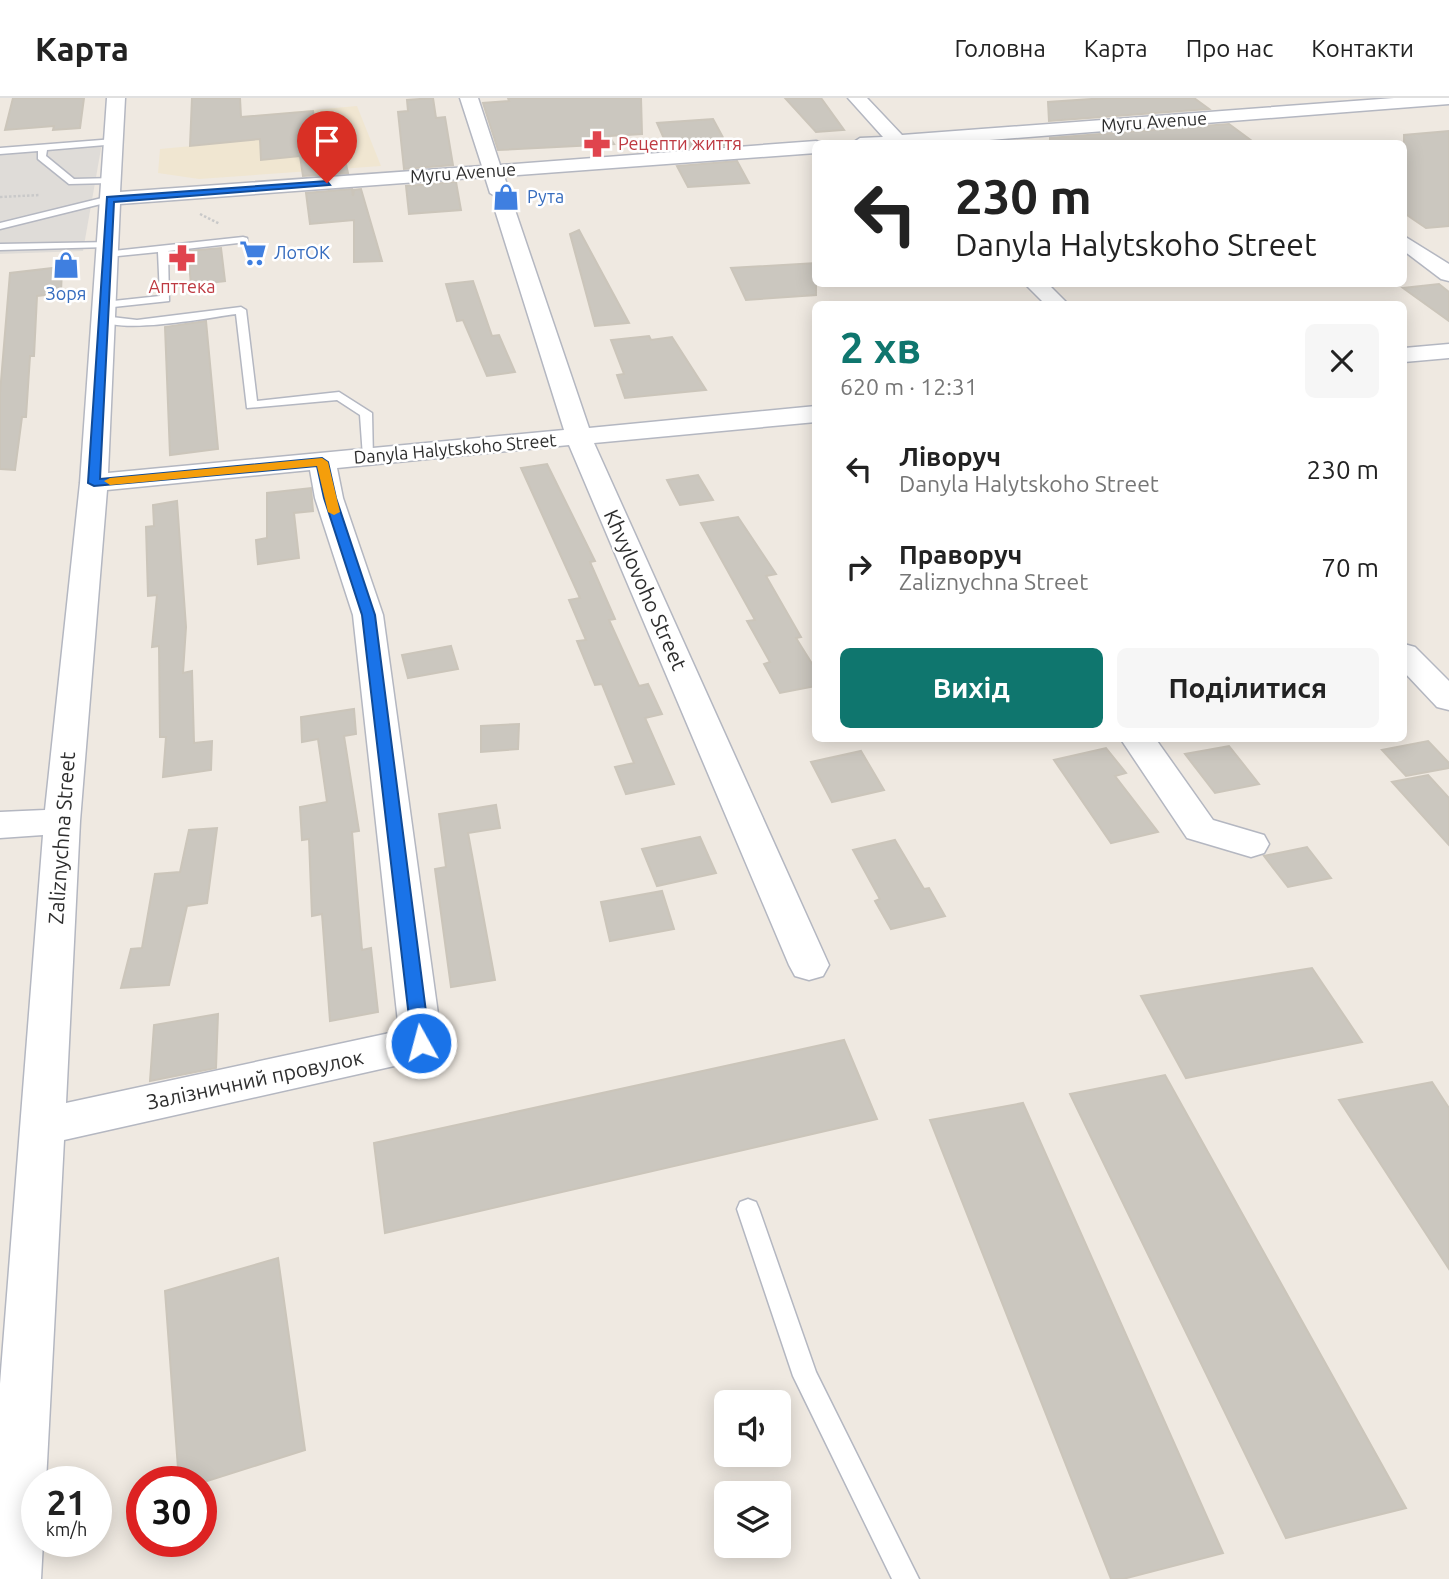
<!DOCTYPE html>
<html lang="uk">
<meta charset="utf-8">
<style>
:root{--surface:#fff;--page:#f6f6f6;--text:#222;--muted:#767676;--line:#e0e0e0;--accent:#0f766e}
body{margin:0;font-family:Ubuntu,sans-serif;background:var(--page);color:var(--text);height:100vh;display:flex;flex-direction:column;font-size:26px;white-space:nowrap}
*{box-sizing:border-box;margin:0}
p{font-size:23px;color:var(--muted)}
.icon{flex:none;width:38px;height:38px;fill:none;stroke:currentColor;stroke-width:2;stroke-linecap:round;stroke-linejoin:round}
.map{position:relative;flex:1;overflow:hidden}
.details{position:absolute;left:812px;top:203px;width:595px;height:441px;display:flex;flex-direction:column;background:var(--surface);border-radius:10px;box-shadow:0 4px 18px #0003}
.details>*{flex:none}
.guide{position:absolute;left:812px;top:42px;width:595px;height:147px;border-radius:10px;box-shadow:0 4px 18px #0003;background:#fff;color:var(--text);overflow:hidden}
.buttons{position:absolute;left:714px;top:1292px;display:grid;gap:14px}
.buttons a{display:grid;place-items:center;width:77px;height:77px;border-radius:10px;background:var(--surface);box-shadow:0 4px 18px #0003;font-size:35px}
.speed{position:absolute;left:21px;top:1368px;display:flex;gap:14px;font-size:35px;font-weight:700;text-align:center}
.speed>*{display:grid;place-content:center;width:91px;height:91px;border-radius:50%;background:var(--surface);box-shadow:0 4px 18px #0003;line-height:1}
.speed small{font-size:18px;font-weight:400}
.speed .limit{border:10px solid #d22;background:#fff;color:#111}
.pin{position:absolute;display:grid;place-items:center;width:60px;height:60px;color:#fff;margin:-72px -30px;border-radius:50% 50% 50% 0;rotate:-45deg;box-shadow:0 0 7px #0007}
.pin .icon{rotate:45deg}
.me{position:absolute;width:77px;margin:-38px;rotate:353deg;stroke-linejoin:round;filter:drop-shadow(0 0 5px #0008)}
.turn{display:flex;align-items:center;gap:24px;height:147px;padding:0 28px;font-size:32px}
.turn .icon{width:91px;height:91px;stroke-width:2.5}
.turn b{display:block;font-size:49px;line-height:60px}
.round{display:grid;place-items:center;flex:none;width:74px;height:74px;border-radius:10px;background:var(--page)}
.head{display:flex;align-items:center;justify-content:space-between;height:119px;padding:0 28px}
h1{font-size:42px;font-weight:700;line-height:52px;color:var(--accent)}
.primary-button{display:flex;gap:14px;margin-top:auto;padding:14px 28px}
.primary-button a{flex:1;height:80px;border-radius:10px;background:var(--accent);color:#fff;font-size:28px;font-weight:700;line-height:80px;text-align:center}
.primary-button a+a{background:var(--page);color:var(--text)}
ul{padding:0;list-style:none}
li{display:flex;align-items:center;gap:21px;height:98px;padding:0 28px}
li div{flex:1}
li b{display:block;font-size:26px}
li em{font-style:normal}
header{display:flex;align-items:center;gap:42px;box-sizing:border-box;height:98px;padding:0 35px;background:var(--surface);border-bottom:2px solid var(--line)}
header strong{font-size:33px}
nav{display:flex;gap:38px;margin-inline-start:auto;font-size:24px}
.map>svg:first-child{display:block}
</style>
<header>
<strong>Карта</strong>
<nav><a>Головна</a><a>Карта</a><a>Про нас</a><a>Контакти</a></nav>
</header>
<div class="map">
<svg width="1449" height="1481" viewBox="0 0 1449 1481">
<rect width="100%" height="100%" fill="#efe9e1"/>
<path fill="#f0e6d1" d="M357 8 381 68 199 81 158 75 160 51 235 44 234 39 248 37 247 18Z"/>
<path fill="#dfdcd8" d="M102 45 83 153 0 156V52Z"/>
<g fill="#cbc7bf" stroke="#cbc5ba" stroke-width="2">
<path d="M13 0H84L80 30 53 32 54 28 5 32Z"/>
<path d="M192 0H240L241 19 313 13 320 50 342 48 348 75 303 78 300 58 261 62 260 41 190 48Z"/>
<path d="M433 0 436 20 445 19 453 67 404 71 398 14 408 13 407 2Z"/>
<path d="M508 0H641L642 36 609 38 614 46 498 52 483 5 509 3Z"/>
<path d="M785 0H821L844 32 816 34Z"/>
<path d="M1106 0H1194L1209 11 1049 23 1048 4Z"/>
<path d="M713 21 727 47 669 52 657 25Z"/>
<path d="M1229 26 1256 46H1050V40Z"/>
<path d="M1449 33V128L1426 130 1404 115V37Z"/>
<path d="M737 63 749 85 688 89 677 68Z"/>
<path d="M456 84 461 112 409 116 406 88Z"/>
<path d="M352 91 353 98 354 92 361 91 382 163 354 164V122L310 126 306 95Z"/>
<path d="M579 132 629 225 595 228 570 136Z"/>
<path d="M221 150 225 183 191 187 188 153Z"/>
<path d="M816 165V197L746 202 731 170Z"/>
<path d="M62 169 61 195 37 198 34 258H30L26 319H22L15 372 0 371V295L10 175Z"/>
<path d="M473 183 492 238 499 237 515 274 487 278 463 222 457 223 446 186Z"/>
<path d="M1439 186 1449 194V223L1403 190Z"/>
<path d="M206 223 218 351 170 357 165 229Z"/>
<path d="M649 238 651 242 672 239 706 292 625 300 617 277 624 276 611 242Z"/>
<path d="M547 366 595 463 590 464 615 521 609 522 639 588 648 586 662 616 645 620 674 686 626 696 615 669 634 665 602 586 595 587 577 543 586 542 569 502 580 500 521 370Z"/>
<path d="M698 377 713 402 680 407 667 382Z"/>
<path d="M311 390 313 413 294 415 299 460 258 466 256 442 267 440V395Z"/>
<path d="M177 403 186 529 183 575 192 573 194 645 212 643 211 672 163 679 166 639H160L159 548 152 549 157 497 148 498 146 429 154 428 153 407Z"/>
<path d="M738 419 776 476 766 478 801 539 796 540 816 572V588L780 595 764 566 770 564 747 523 755 522 701 425Z"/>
<path d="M451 548 458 571 408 580 402 557Z"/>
<path d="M354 611 356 636 344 638 359 733 352 734 362 852 371 850 378 914 330 923 322 816 312 818 309 741 302 742 300 709 327 704 318 641 302 644 301 619Z"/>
<path d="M519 626 518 651 481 654V628Z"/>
<path d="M1428 643 1449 665V670L1406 678 1382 652Z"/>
<path d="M1229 648 1259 686 1215 695 1185 656Z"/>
<path d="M1106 650 1126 675 1115 678 1158 734 1111 745 1054 662Z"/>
<path d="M861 653 884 692 832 704 811 664Z"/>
<path d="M1428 677 1449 700V747L1392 684Z"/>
<path d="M496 707 500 730 468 735 495 882 451 889 435 771 446 769 439 716Z"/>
<path d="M217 730 207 805 187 808 169 887 121 890 131 851 142 850 155 776 180 774 189 732Z"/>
<path d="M700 739 716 775 657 788 642 751Z"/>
<path d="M895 742 924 791 929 790 945 818 891 831 875 803 880 801 853 752Z"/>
<path d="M1307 749 1331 780 1288 789 1264 758Z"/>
<path d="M662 793 674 831 610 843 601 804Z"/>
<path d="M1312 870 1362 944 1186 980 1141 898Z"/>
<path d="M218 916 216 970 150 983 154 927Z"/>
<path d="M844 942 877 1021 385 1135 374 1045Z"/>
<path d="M1165 977 1406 1410 1286 1440 1070 996Z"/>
<path d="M1432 984 1449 1010V1171L1339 1002Z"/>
<path d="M1023 1005 1223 1455 1123 1481H1111L930 1022Z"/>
<path d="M278 1160 305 1352 204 1384H179L165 1193Z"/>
</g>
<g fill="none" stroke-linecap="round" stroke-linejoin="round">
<defs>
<g id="lane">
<path d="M114 41 117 46 47 52 46 58 74 81 114 80 116 82 111 85 69 86 38 61V53L0 56V50Z"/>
<path d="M110 98 113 99V103L0 131V125Z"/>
<path d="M243 139 247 140V144L168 153 169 203 104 210 99 207 104 204 160 198 158 154 108 159 103 156 104 154Z"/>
<path d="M112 144 113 146 108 149 0 152V146Z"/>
<path d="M241 209 246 212 257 303 339 294 372 315 373 362 363 359 360 317 337 302 247 310 236 216C206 220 120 237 98 221L103 218 137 222Z"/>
<path d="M748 1101 756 1104 759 1111 816 1274 919 1481H892L793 1278 737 1111 740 1104Z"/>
</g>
<g id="street">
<path d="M107 0H125L120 94 482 68 460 0H478L500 67 816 43 823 45 816 46V55L504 78 510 95 500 101 490 95 485 79 120 106 108 375 564 332 494 109 504 103 514 109 589 330 816 308V324L594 345 829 867 823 878 809 882 795 878 789 867 569 347 337 370 343 400 383 517 442 945 436 957 421 962 64 1042 46 1384H37V1444H43L41 1481H0V1286L43 737 0 740V714L45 712 80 385ZM310 372 315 400 353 517 399 933 66 1005 80 723 107 392Z"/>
<path d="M848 0H867L902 37 1394 0H1449V6L938 46H851L860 40 883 39Z"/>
<path d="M1404 138 1449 166V183L1441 181 1404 153Z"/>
<path d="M1025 186H1048L1068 206H1045Z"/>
<path d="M1449 246V260L1404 264V250Z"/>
<path d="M1404 546 1415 549 1449 583V612L1437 609 1404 574Z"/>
<path d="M1120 640H1155L1213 722 1264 737 1269 746 1264 755 1251 759 1187 740Z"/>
</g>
</defs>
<use href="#lane" stroke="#b4b7c1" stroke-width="3"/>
<use href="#street" stroke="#b4b7c1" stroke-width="3"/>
<g stroke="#c9c9c9" stroke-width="2.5" stroke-dasharray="2.5 2" stroke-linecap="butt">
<path d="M0 99 40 97"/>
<path d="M200 116 220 126"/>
</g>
<use href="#lane" fill="#fff" fill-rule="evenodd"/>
<use href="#street" fill="#fff" fill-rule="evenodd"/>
</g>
<path fill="#1a73e8" stroke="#114b97" stroke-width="2" d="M327 83 330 87 114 104 100 381 322 360 328 364 336 400 375 517 430 945 421 953 412 945 362 517 324 400 317 368 94 388 88 385 107 99Z"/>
<path fill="#f59e0b" d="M322 360 328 364 340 414 334 417 328 414 317 368 110 387 104 383 110 380Z"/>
<defs>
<symbol id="pharmacy-bare" viewBox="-9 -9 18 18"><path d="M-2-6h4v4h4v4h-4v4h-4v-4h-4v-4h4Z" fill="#e0444e" stroke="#fff" stroke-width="2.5" paint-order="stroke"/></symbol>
<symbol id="shop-bare" viewBox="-9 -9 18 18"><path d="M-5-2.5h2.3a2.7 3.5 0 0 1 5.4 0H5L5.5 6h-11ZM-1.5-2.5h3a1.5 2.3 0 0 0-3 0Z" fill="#3f7fe0" stroke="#fff" stroke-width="2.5" paint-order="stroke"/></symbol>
<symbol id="supermarket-bare" viewBox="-9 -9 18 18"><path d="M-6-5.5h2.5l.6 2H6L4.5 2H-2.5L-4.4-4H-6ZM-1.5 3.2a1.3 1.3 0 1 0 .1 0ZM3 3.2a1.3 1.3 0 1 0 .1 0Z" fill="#3f7fe0" stroke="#fff" stroke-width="2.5" paint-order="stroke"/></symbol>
</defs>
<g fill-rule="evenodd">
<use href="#pharmacy-bare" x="578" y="27" width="38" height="38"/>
<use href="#shop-bare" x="487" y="80" width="38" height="38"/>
<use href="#supermarket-bare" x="234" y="136" width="38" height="38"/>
<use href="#pharmacy-bare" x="163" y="141" width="38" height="38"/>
<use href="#shop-bare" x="47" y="148" width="38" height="38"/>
</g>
<g text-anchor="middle" stroke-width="5" stroke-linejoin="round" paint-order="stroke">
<g font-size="18" fill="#2e2e2e" stroke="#fff">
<text transform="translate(1154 24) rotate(-4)" y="6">Myru Avenue</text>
<text transform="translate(463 75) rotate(-4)" y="6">Myru Avenue</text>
<text transform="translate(455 351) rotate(-5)" y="6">Danyla Halytskoho Street</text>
</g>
<g font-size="18" fill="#be3a42" stroke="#fff" text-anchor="start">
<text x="618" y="52">Рецепти життя</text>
<text x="182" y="195" text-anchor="middle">Апттека</text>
</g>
<g font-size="18" fill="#366cbe" stroke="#fff" text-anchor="start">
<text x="527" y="105">Рута</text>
<text x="274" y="161">ЛотОК</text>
<text x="66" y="202" text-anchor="middle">Зоря</text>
</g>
<g font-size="21" fill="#2e2e2e" stroke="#fff">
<text transform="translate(645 492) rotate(66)" y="7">Khvylovoho Street</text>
<text transform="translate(62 740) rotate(-86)" y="7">Zaliznychna Street</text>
<text transform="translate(255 982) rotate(-12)" y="7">Залізничний провулок</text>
</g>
</g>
</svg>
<div class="buttons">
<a><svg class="icon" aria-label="sound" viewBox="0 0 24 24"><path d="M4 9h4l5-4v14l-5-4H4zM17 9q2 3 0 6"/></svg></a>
<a><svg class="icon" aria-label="layers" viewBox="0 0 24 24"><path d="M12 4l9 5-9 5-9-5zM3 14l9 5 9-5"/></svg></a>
</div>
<div class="speed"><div>21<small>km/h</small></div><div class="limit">30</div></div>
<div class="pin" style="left:327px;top:85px;background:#d93025"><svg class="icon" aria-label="arrive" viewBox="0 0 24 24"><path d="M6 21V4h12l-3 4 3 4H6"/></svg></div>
<svg class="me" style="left:421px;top:945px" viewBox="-20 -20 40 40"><circle r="17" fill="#1a73e8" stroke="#fff" stroke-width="3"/><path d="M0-11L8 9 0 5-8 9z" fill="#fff"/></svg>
<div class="guide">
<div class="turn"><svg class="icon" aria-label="left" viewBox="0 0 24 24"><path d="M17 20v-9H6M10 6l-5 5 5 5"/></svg><div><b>230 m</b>Danyla Halytskoho Street</div></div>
</div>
<section class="details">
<div class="head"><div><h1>2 хв</h1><p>620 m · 12:31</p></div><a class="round"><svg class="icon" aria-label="close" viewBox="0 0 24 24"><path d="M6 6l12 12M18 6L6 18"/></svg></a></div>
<ul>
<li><svg class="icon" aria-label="left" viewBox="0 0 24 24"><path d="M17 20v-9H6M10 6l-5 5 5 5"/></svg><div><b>Ліворуч</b><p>Danyla Halytskoho Street</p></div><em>230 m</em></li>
<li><svg class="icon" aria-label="right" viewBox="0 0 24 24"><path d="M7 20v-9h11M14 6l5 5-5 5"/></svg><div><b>Праворуч</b><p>Zaliznychna Street</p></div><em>70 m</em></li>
</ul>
<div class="primary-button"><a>Вихід</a><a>Поділитися</a></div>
</section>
</div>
